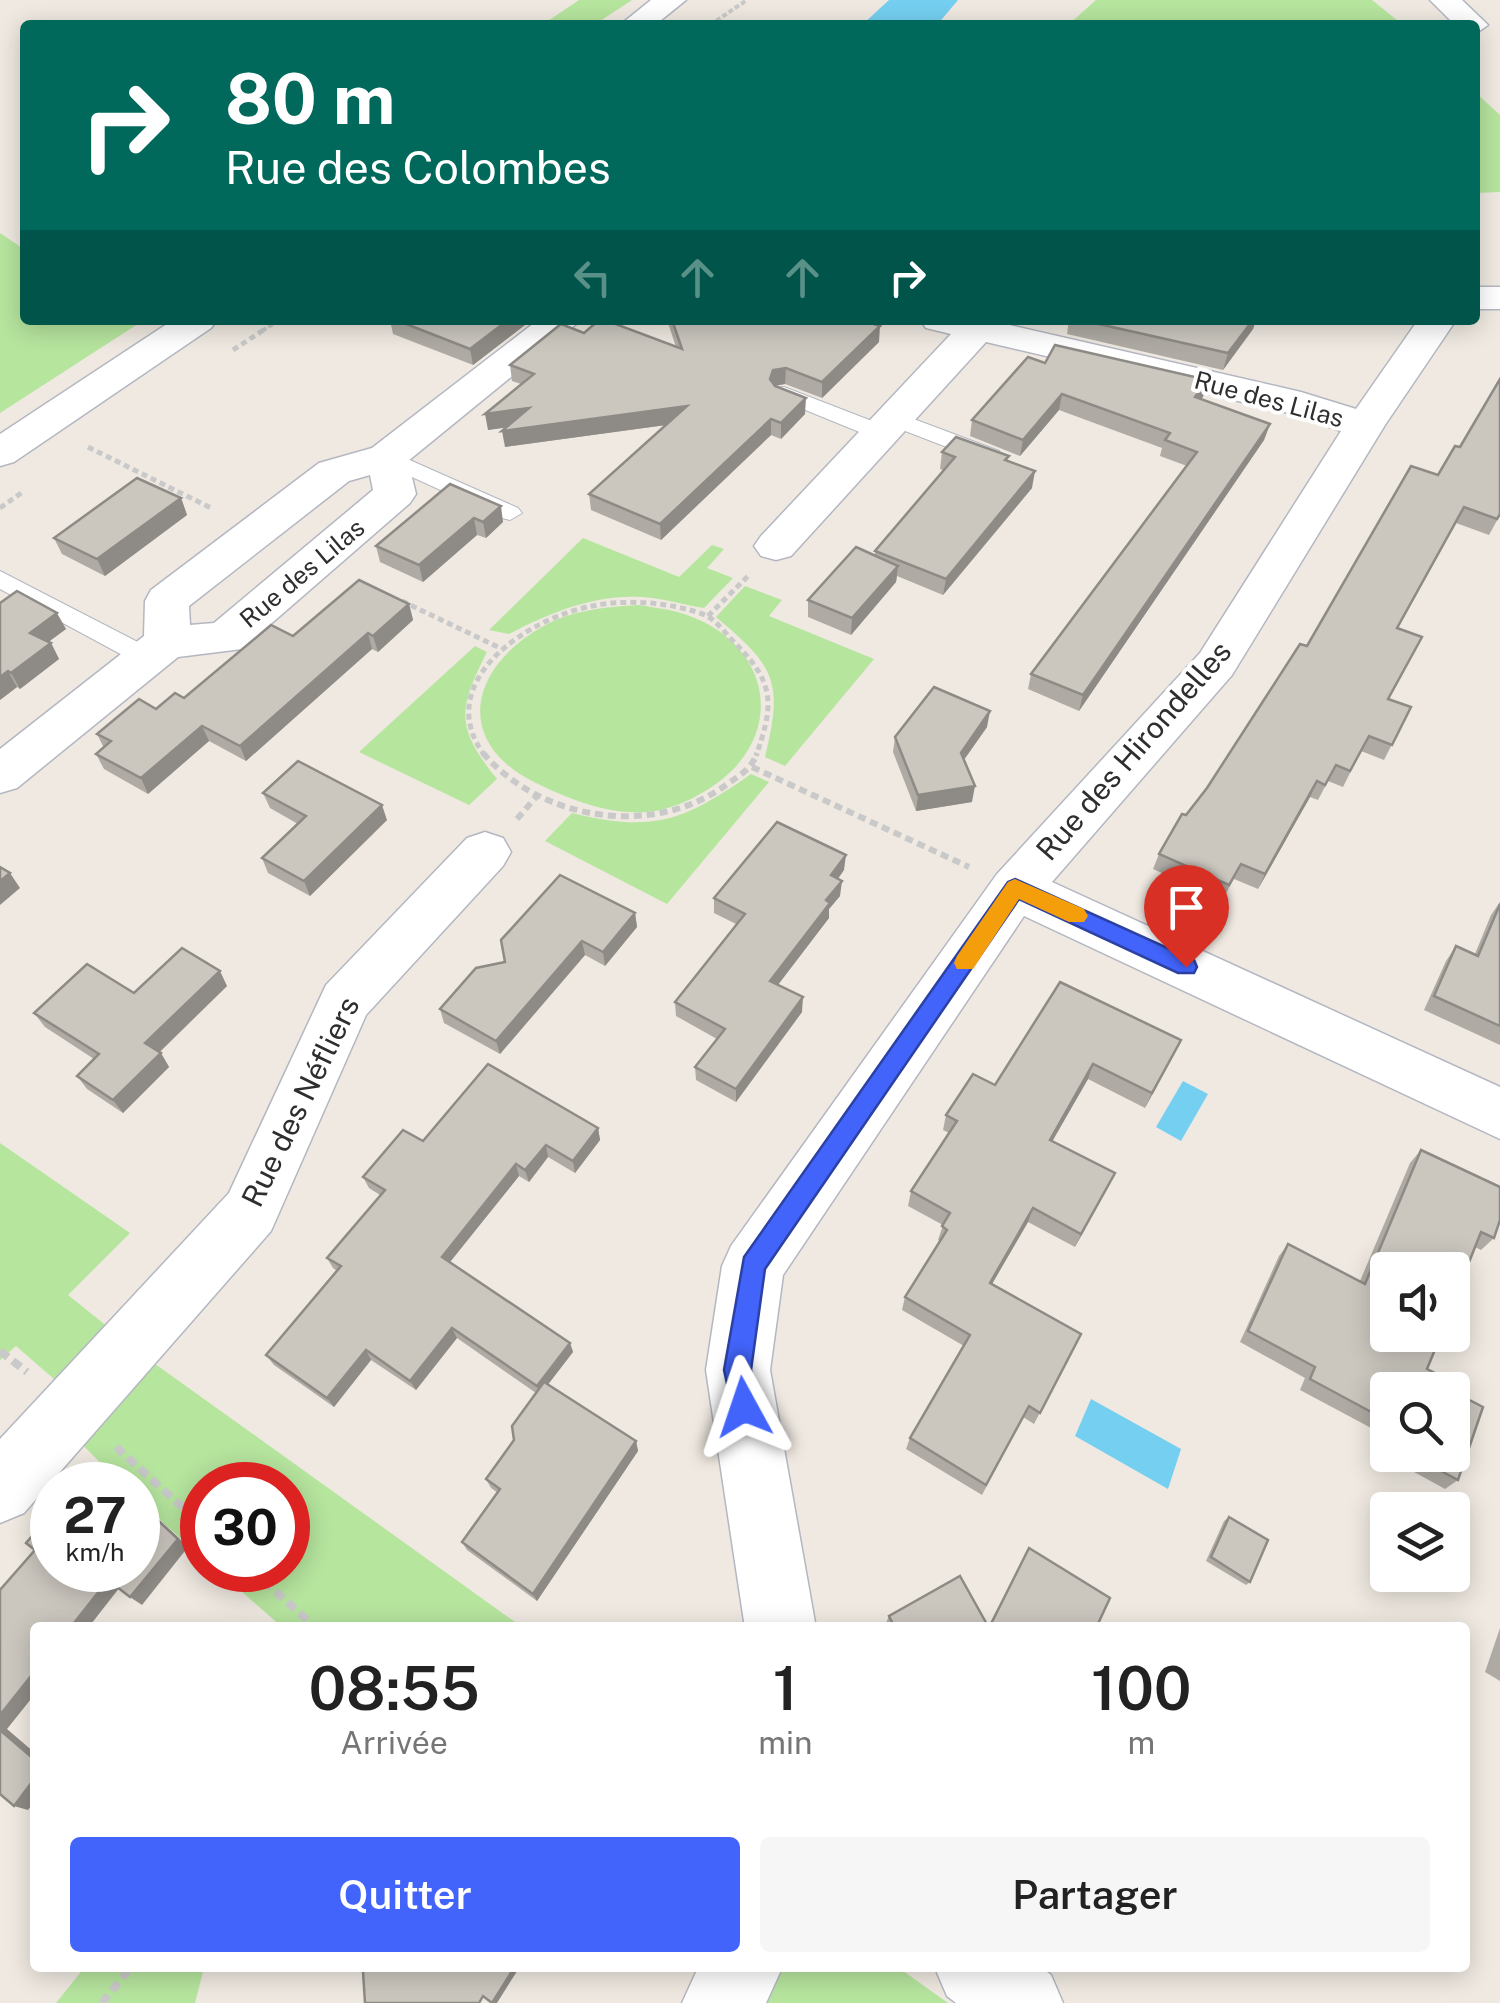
<!DOCTYPE html>
<html lang="fr">
<meta charset="utf-8">
<style>
:root{--surface:#fff;--page:#f6f6f6;--text:#222;--muted:#767676;--accent:#4264fb}
body{margin:0;font-family:"Public Sans",sans-serif;background:var(--page);color:var(--text);height:100vh;display:flex;flex-direction:column;font-size:38px;white-space:nowrap}
*{box-sizing:border-box;margin:0}
p{font-size:32px;color:var(--muted)}
.icon{flex:none;width:55px;height:55px;fill:none;stroke:currentColor;stroke-width:2;stroke-linecap:round;stroke-linejoin:round}
.map{position:relative;flex:1;overflow:hidden}
.sheet{position:absolute;left:30px;top:1622px;width:1440px;height:350px;display:flex;flex-direction:column;background:var(--surface);border-radius:10px;box-shadow:0 5px 25px #0003}
.sheet>*{flex:none}
.hud{position:absolute;left:20px;top:20px;width:1460px;height:305px;border-radius:10px;box-shadow:0 5px 25px #0003;background:#00695c;color:#fff;overflow:hidden}
.fabs{position:absolute;left:1370px;top:1252px;display:grid;gap:20px}
.fabs a{display:grid;place-items:center;width:100px;height:100px;border-radius:10px;background:var(--surface);box-shadow:0 5px 25px #0003;font-size:50px}
.speed{position:absolute;left:30px;top:1462px;display:flex;gap:20px;font-size:50px;font-weight:700;text-align:center}
.speed>*{display:grid;place-content:center;width:130px;height:130px;border-radius:50%;background:var(--surface);box-shadow:0 5px 25px #0003;line-height:1}
.speed small{font-size:25px;font-weight:400}
.speed .limit{border:15px solid #d22;background:#fff;color:#111}
.pin{position:absolute;display:grid;place-items:center;width:85px;height:85px;color:#fff;margin:-102px -42px;border-radius:50% 50% 50% 0;rotate:-45deg;box-shadow:0 0 10px #0007}
.pin .icon{rotate:45deg}
.me{position:absolute;width:110px;margin:-55px;rotate:355deg;stroke-linejoin:round;filter:drop-shadow(0 0 8px #0008)}
.turn{display:flex;align-items:center;gap:35px;height:210px;padding:0 40px;font-size:45px}
.turn .icon{width:130px;height:130px;stroke-width:2.5}
.turn b{display:block;font-size:70px;line-height:85px}
.lanes{display:flex;align-items:center;height:95px;padding:0 40px;background:#0003;justify-content:center;gap:50px;direction:ltr}
.lanes .off{opacity:.35}
.eta{display:flex;justify-content:space-evenly;align-items:center;height:170px;text-align:center}
.eta b{font-size:60px;font-weight:600;line-height:70px}
.primary-button{display:flex;gap:20px;margin-top:auto;padding:20px 40px}
.primary-button a{flex:1;height:115px;border-radius:10px;background:var(--accent);color:#fff;font-size:40px;font-weight:600;line-height:115px;text-align:center}
.primary-button a+a{background:var(--page);color:var(--text)}
.map>svg:first-child{display:block}
</style>
<div class="map">
<svg width="1500" height="2003" viewBox="0 0 1500 2003">
<rect width="100%" height="100%" fill="#efe9e1"/>
<g fill="#b6e59e">
<path d="M579 0H632L594 25H542Z"/>
<path d="M1096 0H1372L1403 25H1068Z"/>
<path d="M1475 92 1500 115V192L1475 193Z"/>
<path d="M0 233 25 250V320H144L0 413Z"/>
<path d="M583 538 679 577 712 545 724 549 707 568 733 578 704 608C684 605 663 598 642 597 595 594 549 613 509 634L489 630Z"/>
<path d="M745 586 782 600 769 616 874 659 785 766 765 757C784 680 774 666 716 617Z"/>
<path d="M638 605C658 608 678 610 697 619 775 653 783 739 713 786 688 803 659 815 628 812 596 810 562 796 534 782 452 741 471 667 542 627 571 610 606 607 638 605Z"/>
<path d="M475 646 487 652C458 709 455 727 497 779L469 805 359 752Z"/>
<path d="M751 774 769 782 667 904 545 841 572 813C654 833 684 821 751 774Z"/>
<path d="M0 1143 130 1233 68 1295 144 1356 522 1627H282L217 1570H288V1485H202V1558L138 1500V1485H122L74 1436 93 1413 16 1346 0 1360Z"/>
<path d="M84 1968H204L195 2003H56Z"/>
<path d="M780 1968H899L948 2003H748Z"/>
</g>
<g fill="#75cff0">
<path d="M889 0H958L937 25H862Z"/>
<path d="M1183 1081 1208 1094 1181 1141 1156 1127Z"/>
<path d="M1091 1399 1181 1449 1168 1489 1075 1436Z"/>
</g>
<g fill="none" stroke-linecap="round" stroke-linejoin="round">
<defs>
<g id="lane">
<path d="M784 387 890 428 893 433 890 438H874L776 398 773 393 776 388Z"/>
<path d="M895 412 999 451 1002 456 991 463 983 461 887 424 884 419 887 414Z"/>
<path d="M387 450 518 508 522 513 510 520 502 518 379 462 376 457Z"/>
<path d="M0 571 157 652 161 658 148 667 139 664 0 589Z"/>
</g>
<g id="street">
<path d="M1430 0H1462L1488 25 1475 34V25H1455Z"/>
<rect x="1475" y="287" width="25" height="22"/>
<path d="M538 320H581L408 461 416 494 410 503 242 649 178 657 17 788 0 793V749L144 636 145 601 151 590 319 463 372 448ZM370 475 373 490 214 623 190 625 189 606 349 481Z"/>
<path d="M920 320H988L1301 392 1356 409 1418 320H1456L1385 425 1232 675 1052 882 1500 1087V1139L1024 916 783 1275 770 1370 816 1628H745L706 1370 722 1266 731 1246 997 874 1200 653 1341 431 1289 413 986 342 791 556 776 560 761 556 754 546 761 536 951 334 926 328Z"/>
<path d="M485 832 503 838 511 852 503 866 366 1015 271 1231 24 1513 0 1523V1439L229 1193 326 985 467 838Z"/>
<path d="M698 1968H782L766 2003H682Z"/>
<path d="M935 1968H1042L1051 1975 1063 2003H956L947 1996Z"/>
</g>
<g id="secondary">
<path d="M651 0H686L655 25H620Z"/>
<path d="M173 320H217L211 328 14 462 0 466V434Z"/>
</g>
</defs>
<use href="#lane" stroke="#b4b7c1" stroke-width="2"/>
<use href="#street" stroke="#b4b7c1" stroke-width="3"/>
<use href="#secondary" stroke="#b4b7c1" stroke-width="3"/>
<g stroke="#c9c9c9" stroke-width="4" stroke-dasharray="5 2.5" stroke-linecap="butt">
<path d="M710 25 747 0"/>
<path d="M262 331 279 320"/>
</g>
<g stroke="#c9c9c9" stroke-width="5" stroke-dasharray="6 4" stroke-linecap="butt">
<path d="M233 350 265 329"/>
<path d="M88 447 211 508"/>
<path d="M0 508 24 491"/>
<path d="M402 601 500 648"/>
<path d="M708 616 748 576"/>
<path d="M485 756C430 683 527 618 592 606 627 599 671 602 705 615 717 620 728 637 738 646 776 685 773 707 756 756"/>
</g>
<g stroke="#c9c9c9" stroke-width="6" stroke-dasharray="8 5" stroke-linecap="butt">
<path d="M483 753C541 821 653 838 726 785 740 775 751 770 757 753"/>
<path d="M752 767 969 867"/>
<path d="M517 819 536 797"/>
</g>
<g stroke="#c9c9c9" stroke-width="8" stroke-dasharray="10 6" stroke-linecap="butt">
<path d="M0 1351 27 1372"/>
<path d="M116 1447 202 1525"/>
<path d="M252 1570 316 1628"/>
<path d="M102 2003 130 1968"/>
</g>
<use href="#lane" fill="#fff" fill-rule="evenodd"/>
<use href="#street" fill="#fff" fill-rule="evenodd"/>
<use href="#secondary" fill="#fff" fill-rule="evenodd"/>
</g>
<g fill="#afaba4">
<path d="M390 320H524L525 325 473 365 393 334Z"/>
<path d="M667 320H862L879 342 822 398 785 384 775 386 805 414 781 439 771 435 661 540 591 510 589 494 666 425 505 447 506 427 488 430 521 384 512 381 510 365 584 333 676 347Z"/>
<path d="M1069 320H1256L1253 329 1223 370 1067 334Z"/>
<path d="M1045 363 1208 380 1201 399 1270 424 1264 440 1079 711 1028 689 1031 674 1187 466 1160 456 1162 448 1059 410 1020 456 970 436 972 420Z"/>
<path d="M942 452 1008 461 1032 488 943 595 897 576 896 582 851 635 808 617V600L875 555V551L943 470 940 469Z"/>
<path d="M1411 466 1500 515 1489 535 1456 523 1398 628 1389 699 1411 707 1384 760 1361 751 1343 787 1328 781 1318 800 1310 797 1258 889 1234 879 1222 900 1153 869 1159 854 1307 646Z"/>
<path d="M450 484 503 522 486 538 477 535 423 582 380 562 376 546Z"/>
<path d="M181 498 187 515 105 576 62 554 54 538Z"/>
<path d="M0 603 66 629 48 642 51 643 59 659 20 689 17 687 0 700Z"/>
<path d="M409 604 413 620 378 652 372 649 246 761 209 741 148 794 104 769 96 754 104 748 97 734 184 698 293 636Z"/>
<path d="M987 727 964 760 972 802 916 811 893 752 895 737Z"/>
<path d="M263 793 387 820 310 896 268 873 262 858 298 824 270 808Z"/>
<path d="M844 870 838 879 840 896 829 909V918L778 985 802 1012 736 1102 696 1080 695 1067 717 1039 676 1016 675 1002 736 924 714 913V898Z"/>
<path d="M1500 902V1045L1424 1010 1446 961 1456 946 1475 954 1491 915Z"/>
<path d="M635 913 637 927 605 966 585 955 500 1054 444 1023 440 1009 505 962Z"/>
<path d="M227 986 160 1052 169 1067 123 1113 87 1089 77 1076 94 1059 45 1027 34 1013 134 993Z"/>
<path d="M1181 1040 1145 1108 1088 1079 1052 1141 1115 1173 1075 1247 1028 1222 992 1284 1081 1334 1034 1424 1023 1417 982 1495 906 1449 910 1438 964 1346 902 1310 905 1297 940 1241 938 1240 943 1225 908 1206 911 1191 949 1133 943 1130 946 1115 995 1085Z"/>
<path d="M598 1128 600 1140 575 1173 548 1157 529 1182 519 1176 450 1262 570 1343 573 1352 548 1384 636 1441 638 1451 537 1601 467 1550 462 1542 498 1493 491 1488 486 1479 514 1440 536 1393 457 1338 416 1390 371 1360 334 1407 274 1365 266 1355 337 1271 333 1268 327 1258 380 1195 369 1188 363 1177 423 1141Z"/>
<path d="M1421 1150 1494 1238 1481 1250 1475 1247 1388 1390V1437L1300 1390 1305 1378 1240 1342 1279 1256 1288 1244 1360 1281 1410 1163Z"/>
<path d="M1399 1455H1452L1458 1480 1445 1489 1396 1462Z"/>
<path d="M1229 1517 1250 1582 1246 1585 1206 1561 1224 1521Z"/>
<path d="M1029 1548 1096 1628H889L886 1623 889 1616 988 1627Z"/>
<path d="M1500 1628V1681L1485 1672Z"/>
</g>
<g fill="#8e8b86">
<path d="M508 320H524L525 325 473 365 470 349Z"/>
<path d="M1253 320H1256L1253 329 1223 370 1228 353Z"/>
<path d="M880 326 879 342 822 398V382Z"/>
<path d="M786 368 785 384 773 386 770 379 773 370Z"/>
<path d="M1208 380 1203 397 1191 413 1195 397Z"/>
<path d="M1062 394 1059 410 1020 456 1023 440Z"/>
<path d="M806 398 805 414 781 439V423Z"/>
<path d="M687 406 688 422 505 447 502 431Z"/>
<path d="M529 408 532 424 488 430 485 414Z"/>
<path d="M771 419V435L661 540 660 524Z"/>
<path d="M1270 424 1264 440 1079 711 1083 695Z"/>
<path d="M1035 471 1032 488 943 595 946 579Z"/>
<path d="M181 498 187 515 105 576 97 559Z"/>
<path d="M501 506 503 522 486 538 483 522Z"/>
<path d="M1464 507 1456 523 1389 644 1397 628Z"/>
<path d="M474 518 477 535 423 582 419 565Z"/>
<path d="M898 566 896 582 851 635 852 618Z"/>
<path d="M409 604 413 620 378 652 373 636Z"/>
<path d="M57 613 66 629 39 649 30 633Z"/>
<path d="M368 633 372 649 246 761 240 746Z"/>
<path d="M51 643 59 659 20 689 11 673Z"/>
<path d="M8 671 17 687 0 700V677Z"/>
<path d="M990 711 987 727 958 768 961 753Z"/>
<path d="M202 726 209 741 148 794 141 778Z"/>
<path d="M1317 781 1310 797 1258 889 1265 874Z"/>
<path d="M975 786 972 802 916 811 918 795Z"/>
<path d="M382 805 387 820 310 896 304 881Z"/>
<path d="M846 855 844 870 829 890 831 875Z"/>
<path d="M10 873 20 888 0 905V881Z"/>
<path d="M842 881 840 896 829 909V918L770 995V981L826 900Z"/>
<path d="M635 913 637 927 605 966 603 952Z"/>
<path d="M582 941 585 955 500 1054 496 1041Z"/>
<path d="M220 971 227 986 154 1057 145 1043Z"/>
<path d="M803 997 802 1012 736 1102V1089Z"/>
<path d="M1181 1040 1173 1056 1145 1108 1152 1093Z"/>
<path d="M161 1053 169 1067 123 1113 113 1100Z"/>
<path d="M1093 1064 1088 1079 1045 1154 1050 1140Z"/>
<path d="M598 1128 600 1140 575 1173 573 1161Z"/>
<path d="M546 1145 548 1157 529 1182 525 1170Z"/>
<path d="M516 1164 519 1176 446 1267 442 1257Z"/>
<path d="M1115 1173 1108 1187 1075 1247 1081 1234Z"/>
<path d="M1033 1208 1028 1222 985 1296 990 1283Z"/>
<path d="M452 1328 457 1338 416 1390 410 1381Z"/>
<path d="M570 1343 573 1352 540 1395 537 1386Z"/>
<path d="M366 1350 371 1360 334 1407 327 1398Z"/>
<path d="M636 1441 638 1451 537 1601 533 1594Z"/>
<path d="M138 1500 188 1547 142 1605 130 1597Z"/>
<path d="M108 1580 120 1587 88 1628H70Z"/>
<path d="M35 1671V1694L7 1729 35 1753V1760L0 1730V1715Z"/>
<path d="M35 1778V1801L28 1810 14 1806Z"/>
<path d="M514 1968H519L497 2003H492Z"/>
</g>
<g fill="#cbc7bf" stroke="#8e8b86" stroke-width="2.5">
<path d="M396 320H508L470 349Z"/>
<path d="M599 320H605L682 349 672 320H862L880 326 822 382 786 368 773 370 770 379 775 386 806 398 781 423 771 419 660 524 589 494 687 406 502 431 529 408 485 414 534 374 510 365 561 324 584 333Z"/>
<path d="M1081 320H1253L1228 353Z"/>
<path d="M1055 345 1208 380 1195 397 1270 424 1083 695 1031 674 1197 452 1165 440 1170 433 1062 394 1023 440 972 420 1028 357 1045 363Z"/>
<path d="M1500 379V514L1497 519 1464 507 1397 628 1422 637 1388 699 1411 707 1392 745 1369 736 1350 771 1336 765 1325 785 1317 781 1265 874 1241 864 1229 885 1159 854 1182 814 1186 815 1207 788 1300 644 1307 646 1411 466 1438 475 1455 446 1460 447Z"/>
<path d="M956 437 1009 456 1005 460 1035 471 946 579 875 551 955 457 942 452Z"/>
<path d="M137 478 181 498 97 559 54 538Z"/>
<path d="M450 484 501 506 483 522 474 518 419 565 376 546Z"/>
<path d="M856 547 898 566 852 618 808 600Z"/>
<path d="M359 580 409 604 373 636 368 633 240 746 202 726 141 778 96 754 111 741 97 734 139 699 156 709 175 693 184 698 271 625 293 636Z"/>
<path d="M17 591 57 613 30 633 51 643 11 673 8 671 0 677V603Z"/>
<path d="M934 687 990 711 961 753 975 786 918 795 895 737Z"/>
<path d="M298 761 382 805 304 881 262 858 306 816 263 793Z"/>
<path d="M777 822 846 855 831 875 842 881 826 900 830 903 770 981 803 997 736 1089 695 1067 725 1029 675 1002 745 914 714 898Z"/>
<path d="M0 867 10 873 0 881Z"/>
<path d="M560 875 635 913 603 952 582 941 496 1041 440 1009 476 968 505 962 501 940Z"/>
<path d="M1500 904V1026L1434 996 1456 946 1478 956Z"/>
<path d="M182 948 220 971 145 1043 161 1053 113 1100 77 1076 99 1054 34 1013 87 964 134 993Z"/>
<path d="M1060 982 1181 1040 1152 1093 1093 1064 1050 1140 1115 1173 1081 1234 1033 1208 990 1283 1081 1334 1040 1413 1029 1406 986 1485 910 1438 970 1335 905 1297 947 1230 942 1226 950 1213 911 1191 957 1121 946 1115 973 1074 995 1085Z"/>
<path d="M488 1064 598 1128 573 1161 546 1145 525 1170 516 1164 442 1257 570 1343 537 1386 452 1328 410 1381 366 1350 327 1398 266 1355 341 1266 327 1258 385 1190 363 1177 403 1130 423 1141Z"/>
<path d="M1421 1150 1500 1187V1220L1494 1238 1481 1232 1452 1305V1270H1388V1335H1441L1427 1369 1439 1375 1436 1383 1450 1390H1388V1421L1310 1379 1315 1367 1248 1331 1288 1244 1365 1284Z"/>
<path d="M544 1382 636 1441 533 1594 462 1542 500 1489 486 1479 514 1440 512 1426Z"/>
<path d="M1452 1391 1483 1407 1458 1480 1411 1455H1452Z"/>
<path d="M138 1502 178 1539 130 1597 108 1580 70 1628H35V1671L0 1715V1590L35 1550 26 1543 52 1513V1570H138Z"/>
<path d="M1229 1517 1268 1540 1250 1582 1211 1557Z"/>
<path d="M1029 1548 1110 1598 1096 1628H989Z"/>
<path d="M960 1576 989 1628H895L889 1616Z"/>
<path d="M0 1730 35 1760V1778L14 1806 0 1794Z"/>
<path d="M366 1968H514L492 2003 483 1996 479 2003H365L363 1972Z"/>
</g>
<path fill="#4264fb" stroke="#2b41a3" stroke-width="2.5" d="M1015 879 1194 960 1197 967 1194 973H1178L1019 899 765 1269 751 1370 757 1407 753 1416 744 1420 734 1416 724 1370 744 1257 1008 882Z"/>
<path fill="#f59e0b" d="M1015 879 1084 909 1088 916 1084 922H1069L1019 899 973 969H957L954 963 957 956 1008 882Z"/>
<g text-anchor="middle" stroke-width="8" stroke-linejoin="round" paint-order="stroke">
<g font-size="25" fill="#2e2e2e" stroke="#fff">
<text transform="translate(1269 399) rotate(15)" y="9">Rue des Lilas</text>
<text transform="translate(302 573) rotate(-40)" y="9">Rue des Lilas</text>
</g>
<g font-size="30" fill="#2e2e2e" stroke="#fff">
<text transform="translate(1134 751) rotate(-49)" y="10">Rue des Hirondelles</text>
<text transform="translate(301 1102) rotate(-64)" y="10">Rue des Néfliers</text>
</g>
</g>
</svg>
<div class="fabs">
<a><svg class="icon" aria-label="sound" viewBox="0 0 24 24"><path d="M4 9h4l5-4v14l-5-4H4zM17 9q2 3 0 6"/></svg></a>
<a><svg class="icon" aria-label="search" viewBox="0 0 24 24"><circle cx="10" cy="10" r="6"/><path d="M15 15l6 6"/></svg></a>
<a><svg class="icon" aria-label="layers" viewBox="0 0 24 24"><path d="M12 4l9 5-9 5-9-5zM3 14l9 5 9-5"/></svg></a>
</div>
<div class="speed"><div>27<small>km/h</small></div><div class="limit">30</div></div>
<div class="pin" style="left:1186px;top:967px;background:#d93025"><svg class="icon" aria-label="arrive" viewBox="0 0 24 24"><path d="M6 21V4h12l-3 4 3 4H6"/></svg></div>
<svg class="me" style="left:744px;top:1407px" viewBox="-20 -20 40 40"><path d="M0-17L14 15 0 8-14 15z" fill="#4264fb" stroke="#fff" stroke-width="4"/></svg>
<div class="hud">
<div class="turn"><svg class="icon" aria-label="right" viewBox="0 0 24 24"><path d="M7 20v-9h11M14 6l5 5-5 5"/></svg><div><b>80 m</b>Rue des Colombes</div></div>
<div class="lanes"><svg class="icon off" aria-label="left" viewBox="0 0 24 24"><path d="M17 20v-9H6M10 6l-5 5 5 5"/></svg><svg class="icon off" aria-label="ahead" viewBox="0 0 24 24"><path d="M12 20V5M6 11l6-6 6 6"/></svg><svg class="icon off" aria-label="ahead" viewBox="0 0 24 24"><path d="M12 20V5M6 11l6-6 6 6"/></svg><svg class="icon" aria-label="right" viewBox="0 0 24 24"><path d="M7 20v-9h11M14 6l5 5-5 5"/></svg></div>
</div>
<section class="sheet">
<div class="eta">
<div><b>08:55</b><p>Arrivée</p></div>
<div><b>1</b><p>min</p></div>
<div><b>100</b><p>m</p></div>
</div>
<div class="primary-button"><a>Quitter</a><a>Partager</a></div>
</section>
</div>
